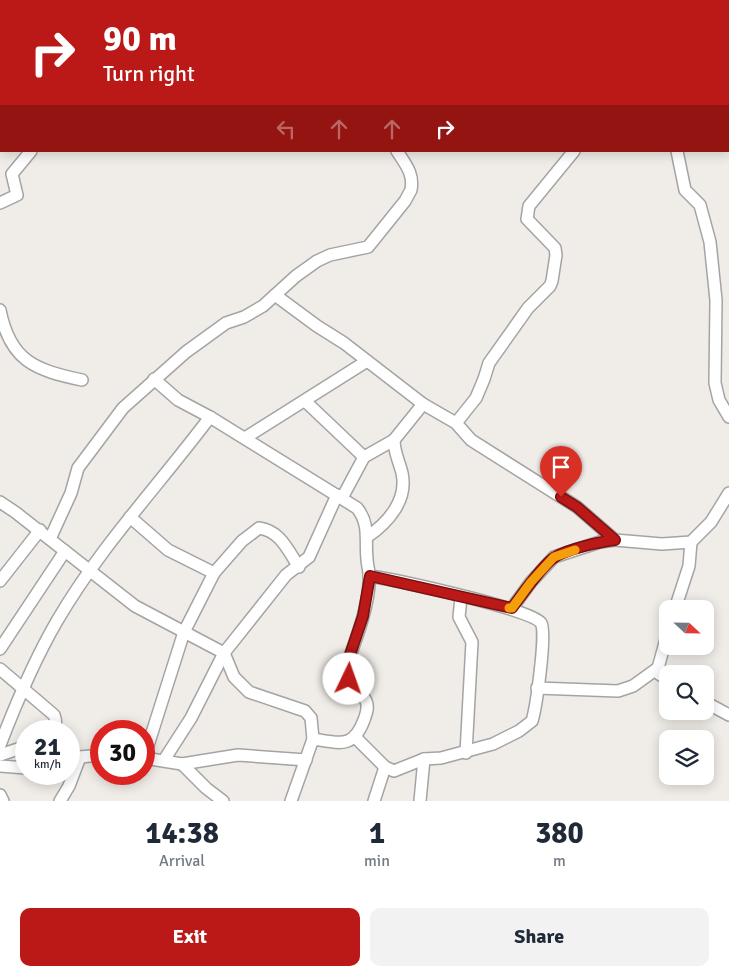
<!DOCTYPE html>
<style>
:root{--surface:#fff;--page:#f2f2f3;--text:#1f2937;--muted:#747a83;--accent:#ba1917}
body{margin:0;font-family:Signika,sans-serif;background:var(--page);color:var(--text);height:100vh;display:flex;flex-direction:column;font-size:19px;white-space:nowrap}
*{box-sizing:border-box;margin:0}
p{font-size:16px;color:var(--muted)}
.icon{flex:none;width:28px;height:28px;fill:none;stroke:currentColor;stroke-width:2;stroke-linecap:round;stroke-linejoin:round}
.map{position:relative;height:801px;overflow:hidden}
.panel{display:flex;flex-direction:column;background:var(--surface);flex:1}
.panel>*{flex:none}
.hud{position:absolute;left:0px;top:0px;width:730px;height:152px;box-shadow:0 2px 12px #0003;background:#ba1917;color:#fff;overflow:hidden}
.needle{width:32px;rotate:112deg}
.tools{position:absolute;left:659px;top:600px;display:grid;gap:10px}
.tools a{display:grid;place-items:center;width:55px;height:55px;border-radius:10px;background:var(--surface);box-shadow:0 2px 12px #0003;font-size:25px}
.speed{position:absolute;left:15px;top:720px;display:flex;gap:10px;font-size:25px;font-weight:700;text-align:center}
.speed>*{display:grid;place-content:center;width:65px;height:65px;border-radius:50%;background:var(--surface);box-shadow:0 2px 12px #0003;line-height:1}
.speed small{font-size:12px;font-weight:400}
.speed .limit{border:8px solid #d22;background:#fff;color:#111}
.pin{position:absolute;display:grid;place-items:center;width:42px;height:42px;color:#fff;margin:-51px -21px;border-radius:50% 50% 50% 0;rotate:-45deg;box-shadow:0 0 5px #0007}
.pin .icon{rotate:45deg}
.me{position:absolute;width:55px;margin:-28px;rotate:3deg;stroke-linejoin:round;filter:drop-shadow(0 0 4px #0008)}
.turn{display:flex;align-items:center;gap:18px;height:105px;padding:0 20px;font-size:22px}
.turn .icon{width:65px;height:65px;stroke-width:2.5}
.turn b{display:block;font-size:35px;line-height:42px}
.lanes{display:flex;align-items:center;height:48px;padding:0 20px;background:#0003;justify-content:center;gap:25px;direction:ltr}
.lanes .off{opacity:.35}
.eta{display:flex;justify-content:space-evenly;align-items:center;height:85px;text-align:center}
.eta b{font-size:30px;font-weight:800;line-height:35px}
.action{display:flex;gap:10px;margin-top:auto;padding:10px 20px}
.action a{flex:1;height:58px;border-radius:10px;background:var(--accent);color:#fff;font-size:20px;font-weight:800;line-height:58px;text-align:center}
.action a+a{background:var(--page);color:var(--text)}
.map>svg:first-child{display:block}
</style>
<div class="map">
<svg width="729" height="801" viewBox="0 0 729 801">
<rect width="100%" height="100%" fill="#f0ede8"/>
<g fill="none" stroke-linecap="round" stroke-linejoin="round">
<defs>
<g id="minor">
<path d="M539 0V1"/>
<path d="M22 1 23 0"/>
<path d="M122 1 124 0"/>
<path d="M240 1 241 0"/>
<path d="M521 1 524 0"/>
<path d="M702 1V0"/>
<path d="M0 30 1 28"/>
<path d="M0 112 1 110"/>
<path d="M677 151 685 190 700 205 710 242 716 300 715 383 719 400 729 417"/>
<path d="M0 203 17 195 12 174 31 151"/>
<path d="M275 295 317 326 344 343 423 404 456 423 471 440 577 507 615 540"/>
<path d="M0 310C10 361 35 370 82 380"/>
<path d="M154 379 178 400 210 417 357 508C370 524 365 540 367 559 367 564 369 569 369 575 371 600 356 640 347 664 347 684 359 686 366 701 369 708 366 714 364 720 353 749 340 743 313 739L291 801"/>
<path d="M305 401 364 457"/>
<path d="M456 423 476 398 484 379 489 363 528 308 550 286 552 281 556 255 555 248 527 219 529 206 574 151"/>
<path d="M245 438 367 361"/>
<path d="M342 498 364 457 394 440 423 404"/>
<path d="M0 502 15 512 135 606 224 653 234 677 249 692 305 711 311 718 313 739"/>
<path d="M130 517 168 550 214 573 242 541 259 528C281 531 288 551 299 567"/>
<path d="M367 537C388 523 408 500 402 473 399 461 394 452 394 440"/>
<path d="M50 539 71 493 78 468 123 408 186 352 226 323 244 317 263 306 296 276 317 261 330 255 368 247 405 201 411 190C414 174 406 165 397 151"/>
<path d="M0 581 40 530"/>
<path d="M461 597 459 617 472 642 466 753"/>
<path d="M512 608 531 582 554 557 600 542 615 540 662 544 691 542 711 522 729 493"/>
<path d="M675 609 689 566 691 542"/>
<path d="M668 632 658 668 659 674 668 680"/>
<path d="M0 649 65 551"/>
<path d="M0 669 54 715C57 723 56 726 49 731"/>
<path d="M537 688 618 691 633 686 658 668"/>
<path d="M705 702 729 715"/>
<path d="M355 737 385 767 394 771 424 759 441 758 493 744 519 731 532 721C536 708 547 633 541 623 532 609 393 579 369 576"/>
<path d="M0 745C15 706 36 657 57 621 100 547 159 485 210 417"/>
<path d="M0 755 21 748 26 744"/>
<path d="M144 758 184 632 214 573"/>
<path d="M144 758 182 764 238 755 306 760"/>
<path d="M164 760 191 718 224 653 286 575 309 557 337 495"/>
<path d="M74 761 80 757 101 755"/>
<path d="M182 764 206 788 223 801"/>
<path d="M0 766 26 768"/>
<path d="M0 795 3 801"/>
<path d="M60 801 69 786 80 757"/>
<path d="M374 801 385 767"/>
<path d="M420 801 424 759"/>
</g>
</defs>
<use href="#minor" stroke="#a4a4a4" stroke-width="14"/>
<use href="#minor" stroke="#fff" stroke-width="11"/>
</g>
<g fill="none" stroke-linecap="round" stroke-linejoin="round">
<defs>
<path id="route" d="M349 679 347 664 363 616 370 576 512 608C521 596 543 564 555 557 568 549 599 542 615 540L577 507 561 497"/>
</defs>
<use href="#route" stroke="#79100f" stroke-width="12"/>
<use href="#route" stroke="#ba1917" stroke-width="9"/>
<path stroke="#f59e0b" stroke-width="9" d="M509 608H512L531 582 554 557 575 550"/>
</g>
</svg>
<div class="tools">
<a><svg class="needle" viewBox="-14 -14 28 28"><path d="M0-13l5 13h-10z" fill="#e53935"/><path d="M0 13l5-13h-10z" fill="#747a83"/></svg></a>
<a><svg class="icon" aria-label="search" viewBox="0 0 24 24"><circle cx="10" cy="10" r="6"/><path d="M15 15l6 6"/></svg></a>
<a><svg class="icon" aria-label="layers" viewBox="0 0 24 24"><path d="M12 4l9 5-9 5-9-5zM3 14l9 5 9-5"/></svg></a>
</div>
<div class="speed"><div>21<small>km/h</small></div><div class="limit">30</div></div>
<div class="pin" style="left:561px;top:497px;background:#d93025"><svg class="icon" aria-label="arrive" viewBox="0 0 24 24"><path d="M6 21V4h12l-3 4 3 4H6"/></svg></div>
<svg class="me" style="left:349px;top:679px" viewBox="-20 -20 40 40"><circle r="19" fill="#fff"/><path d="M0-13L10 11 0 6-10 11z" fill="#ba1917"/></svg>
<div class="hud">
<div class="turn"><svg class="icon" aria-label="right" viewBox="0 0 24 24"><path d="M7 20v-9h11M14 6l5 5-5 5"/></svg><div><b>90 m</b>Turn right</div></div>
<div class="lanes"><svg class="icon off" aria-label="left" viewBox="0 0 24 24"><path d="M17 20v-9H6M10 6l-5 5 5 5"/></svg><svg class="icon off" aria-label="ahead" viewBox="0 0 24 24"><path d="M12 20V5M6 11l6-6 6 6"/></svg><svg class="icon off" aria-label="ahead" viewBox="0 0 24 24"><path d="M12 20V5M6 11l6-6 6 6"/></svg><svg class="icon" aria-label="right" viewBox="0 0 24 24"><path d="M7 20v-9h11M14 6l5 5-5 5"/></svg></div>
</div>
</div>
<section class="panel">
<div class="eta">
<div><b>14:38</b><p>Arrival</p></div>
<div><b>1</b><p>min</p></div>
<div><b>380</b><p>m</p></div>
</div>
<div class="action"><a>Exit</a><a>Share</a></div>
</section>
